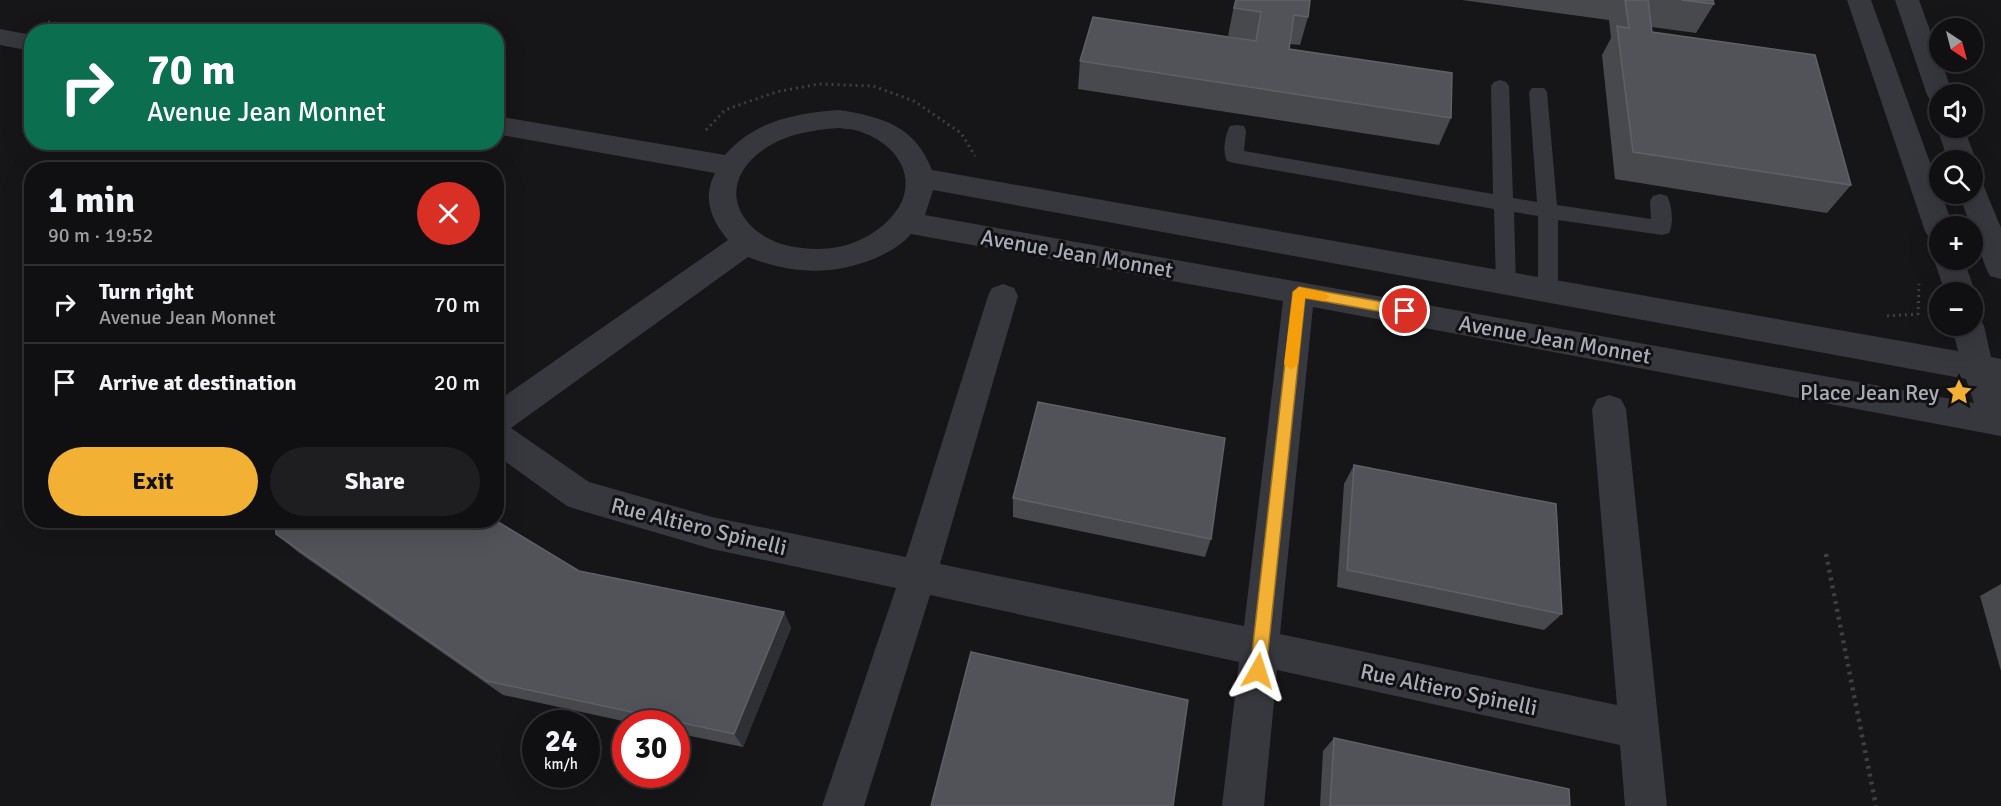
<!DOCTYPE html>
<meta charset="utf-8">
<style>
:root{--surface:#101012;--page:#1e1e20;--text:#f1f3f6;--muted:#9c9d9f;--line:#303032;--accent:#f2b134}
body{margin:0;font-family:Signika,sans-serif;background:var(--page);color:var(--text);height:100vh;display:flex;flex-direction:column;font-size:22px;white-space:nowrap}
*{box-sizing:border-box;margin:0}
p{font-size:20px;color:var(--muted)}
.icon{flex:none;width:33px;height:33px;fill:none;stroke:currentColor;stroke-width:2;stroke-linecap:round;stroke-linejoin:round}
.map{position:relative;flex:1;overflow:hidden}
.side{position:absolute;left:24px;top:162px;width:480px;height:366px;display:flex;flex-direction:column;background:var(--surface);border-radius:24px;box-shadow:0 6px 24px #0002,0 0 0 2px var(--line)}
.side>*{flex:none}
.top-card{position:absolute;left:24px;top:24px;width:480px;height:126px;border-radius:24px;box-shadow:0 6px 24px #0002,0 0 0 2px var(--line);background:#0b6e4f;color:#fff;overflow:hidden}
.needle{width:39px;rotate:144deg}
.buttons{position:absolute;left:1929px;top:18px;display:grid;gap:12px}
.buttons a{display:grid;place-items:center;width:54px;height:54px;border-radius:50%;background:var(--surface);box-shadow:0 6px 24px #0002,0 0 0 2px var(--line);font-size:30px}
.speed{position:absolute;left:522px;top:710px;display:flex;gap:12px;font-size:30px;font-weight:700;text-align:center}
.speed>*{display:grid;place-content:center;width:78px;height:78px;border-radius:50%;background:var(--surface);box-shadow:0 6px 24px #0002,0 0 0 2px var(--line);line-height:1}
.speed small{font-size:15px;font-weight:400}
.speed .limit{border:9px solid #d22;background:#fff;color:#111}
.pin{position:absolute;display:grid;place-items:center;width:51px;height:51px;color:#fff;margin:-26px;border:3px solid #fff;border-radius:50%;box-shadow:0 2px 6px #0007}
.me{position:absolute;width:66px;margin:-33px;rotate:6deg;stroke-linejoin:round;filter:drop-shadow(0 0 4px #0008)}
.turn{display:flex;align-items:center;gap:21px;height:126px;padding:0 24px;font-size:27px}
.turn .icon{width:78px;height:78px;stroke-width:2.5}
.turn b{display:block;font-size:42px;line-height:51px}
.round{display:grid;place-items:center;flex:none;width:63px;height:63px;border-radius:32px;background:var(--page)}
.head{display:flex;align-items:center;justify-content:space-between;height:102px;padding:0 24px}
h1{font-size:36px;font-weight:700;line-height:45px}
.cta{display:flex;gap:12px;margin-top:auto;padding:12px 24px}
.cta a{flex:1;height:69px;border-radius:36px;background:var(--accent);color:#111;font-size:24px;font-weight:700;line-height:69px;text-align:center}
.cta a+a{background:var(--page);color:var(--text)}
ul{padding:0;list-style:none}
li{display:flex;align-items:center;gap:18px;height:78px;padding:0 24px;border-top:2px solid var(--line)}
li div{flex:1}
li b{display:block;font-size:22px}
li em{font-style:normal}
.map>svg:first-child{display:block}
</style>
<div class="map">
<svg width="2001" height="806" viewBox="0 0 2001 806">
<rect width="100%" height="100%" fill="#161618"/>
<g fill="none" stroke-linecap="round" stroke-linejoin="round">
<g stroke="#3d3f44" stroke-width="3" stroke-dasharray="2 4" stroke-linecap="butt">
<path d="M48 22 105 32"/>
<path d="M706 130 725 110 776 92 819 84 873 86 914 101 961 133 975 156"/>
<path d="M1887 316 1918 314 1919 284"/>
</g>
<path stroke="#3d3f44" stroke-width="4.5" stroke-dasharray="3 5" stroke-linecap="butt" d="M1826 554 1876 806"/>
<path fill="#37383d" fill-rule="evenodd" d="M1500 80 1506 82 1509 86 1513 198 1537 202 1529 92 1532 88H1544L1547 92 1557 205 1651 219 1650 201 1653 196 1660 194 1667 196C1672 205 1674 224 1669 233L1662 235 1558 220V292L1555 298 1548 300 1541 298 1538 292V216L1514 212 1516 285 1513 291 1506 293 1499 291 1496 285 1494 209 1234 163 1227 161C1222 152 1225 135 1230 126L1237 125 1244 126 1246 131 1244 151 1493 194 1491 86 1494 82Z"/>
<g fill="#37383d" fill-rule="evenodd">
<path d="M1847 0H1871L1953 226H1940V242L1930 239 1925 231Z"/>
<path d="M1895 0H1919L1953 94H1940V104L1931 101 1927 95Z"/>
<path d="M0 29 32 35V51L0 45Z"/>
<path d="M839 110C883 117 915 126 932 170L1958 351 1952 326H1972V315L1979 317 1984 326 1991 357 2001 359V436L1313 307 1280 634 1617 705 1592 409 1597 399 1609 395 1621 399 1626 409 1667 806H1625L1620 745 1277 670 1264 806H1222L1239 662 930 595 864 806H822L896 588 712 549 579 510 567 506 496 455V402L728 240C711 220 702 198 715 173L496 134V116L725 155C754 121 796 113 839 110ZM839 128C846 129 855 129 861 132 891 142 915 169 902 201 893 220 875 234 855 242 838 249 820 250 802 248 740 242 708 183 769 146 791 133 814 130 839 128ZM933 190 1966 379 1974 403 925 215ZM911 234 1283 301 1244 626 940 564 1018 296 1014 288 1003 284 992 288 988 296 906 557 712 517 589 482 511 428 748 257C791 274 833 276 876 258 889 252 902 245 911 234Z"/>
<path d="M1940 124V128H1964L1976 160 1972 166V160H1948L1937 128Z"/>
<path d="M1972 179 1982 182 2001 228V279L1990 276 1986 268 1959 194H1972Z"/>
<path d="M1938 252 1940 260H1964L1975 292 1972 297V292H1945L1934 260Z"/>
</g>
</g>
<g fill="#47494d">
<path d="M1235 0 1308 17 1300 45 1290 44 1289 49 1451 118 1439 145 1078 89 1080 61 1254 41 1228 36Z"/>
<path d="M1462 0H1713L1714 4 1696 33 1652 27V32L1851 185 1827 213 1615 179 1602 55 1611 38 1609 20Z"/>
<path d="M1354 465 1562 614 1544 630 1337 587 1344 484Z"/>
<path d="M1013 498 1211 539 1205 557 1013 517Z"/>
<path d="M276 534 579 571 784 612 791 628 743 747 676 733V723H632L503 695 298 552Z"/>
<path d="M2001 584V671L1980 596Z"/>
<path d="M1334 738 1570 806H1320L1323 751Z"/>
</g>
<path fill="#2f3033" d="M784 612 791 628 743 747 734 734Z"/>
<g fill="#525359" stroke="#5f6168" stroke-width="1.5">
<path d="M1236 0H1310L1308 17 1294 15 1289 49 1452 73 1451 118 1080 61 1093 17 1256 41 1261 12 1234 8Z"/>
<path d="M1625 0H1648L1652 32 1815 55 1851 185 1633 152 1617 26 1629 28Z"/>
<path d="M1682 0H1713L1714 4Z"/>
<path d="M1038 402 1225 438 1211 539 1013 498Z"/>
<path d="M1354 465 1556 504 1562 614 1347 570Z"/>
<path d="M275 520H495L579 571 784 612 734 734 487 681 276 534Z"/>
<path d="M971 652 1188 700 1173 806H931Z"/>
<path d="M1334 738 1569 789 1570 806H1330Z"/>
</g>
<path fill="#f2b134" stroke="#9d7322" stroke-width="1.5" d="M1299 287 1405 306 1411 311 1405 316 1305 298 1266 671 1263 676 1258 679 1252 676 1250 671 1293 292Z"/>
<path fill="#f59e0b" d="M1299 287 1324 292 1330 297 1324 301 1305 298 1298 364 1291 370 1284 364 1293 292Z"/>
<defs>
<symbol id="sight-bare" viewBox="-9 -9 18 18"><path d="M0-6L1.8-2.2L6-1.7L2.9 1.2L3.7 5.4L0 3.3L-3.7 5.4L-2.9 1.2L-6-1.7L-1.8-2.2Z" fill="#f2b134" stroke="#111113" stroke-width="2.5" paint-order="stroke"/></symbol>
</defs>
<g fill-rule="evenodd">
<use href="#sight-bare" x="1940" y="373" width="38" height="38"/>
</g>
<g text-anchor="middle" stroke-width="6" stroke-linejoin="round" paint-order="stroke">
<g font-size="22" fill="#a8adb8" stroke="#111113">
<text transform="translate(1077 253) rotate(10)" y="8">Avenue Jean Monnet</text>
<text transform="translate(1555 339) rotate(10)" y="8">Avenue Jean Monnet</text>
<text transform="translate(699 526) rotate(14)" y="8">Rue Altiero Spinelli</text>
<text transform="translate(1449 689) rotate(12)" y="8">Rue Altiero Spinelli</text>
</g>
<g font-size="22" fill="#a8adb8" stroke="#111113" text-anchor="end">
<text x="1939" y="400">Place Jean Rey</text>
</g>
</g>
</svg>
<div class="buttons">
<a><svg class="needle" viewBox="-14 -14 28 28"><path d="M0-13l5 13h-10z" fill="#e53935"/><path d="M0 13l5-13h-10z" fill="#9c9d9f"/></svg></a>
<a><svg class="icon" aria-label="sound" viewBox="0 0 24 24"><path d="M4 9h4l5-4v14l-5-4H4zM17 9q2 3 0 6"/></svg></a>
<a><svg class="icon" aria-label="search" viewBox="0 0 24 24"><circle cx="10" cy="10" r="6"/><path d="M15 15l6 6"/></svg></a>
<a>+</a>
<a>−</a>
</div>
<div class="speed"><div>24<small>km/h</small></div><div class="limit">30</div></div>
<div class="pin" style="left:1405px;top:311px;background:#d93025"><svg class="icon" aria-label="arrive" viewBox="0 0 24 24"><path d="M6 21V4h12l-3 4 3 4H6"/></svg></div>
<svg class="me" style="left:1258px;top:671px" viewBox="-20 -20 40 40"><path d="M0-17L14 15 0 8-14 15z" fill="#f2b134" stroke="#fff" stroke-width="4"/></svg>
<div class="top-card">
<div class="turn"><svg class="icon" aria-label="right" viewBox="0 0 24 24"><path d="M7 20v-9h11M14 6l5 5-5 5"/></svg><div><b>70 m</b>Avenue Jean Monnet</div></div>
</div>
<section class="side">
<div class="head"><div><h1>1 min</h1><p>90 m · 19:52</p></div><a class="round" style="background:#d93025;color:#fff"><svg class="icon" aria-label="close" viewBox="0 0 24 24"><path d="M6 6l12 12M18 6L6 18"/></svg></a></div>
<ul>
<li><svg class="icon" aria-label="right" viewBox="0 0 24 24"><path d="M7 20v-9h11M14 6l5 5-5 5"/></svg><div><b>Turn right</b><p>Avenue Jean Monnet</p></div><em>70 m</em></li>
<li><svg class="icon" aria-label="arrive" viewBox="0 0 24 24"><path d="M6 21V4h12l-3 4 3 4H6"/></svg><div><b>Arrive at destination</b></div><em>20 m</em></li>
</ul>
<div class="cta"><a>Exit</a><a>Share</a></div>
</section>
</div>
